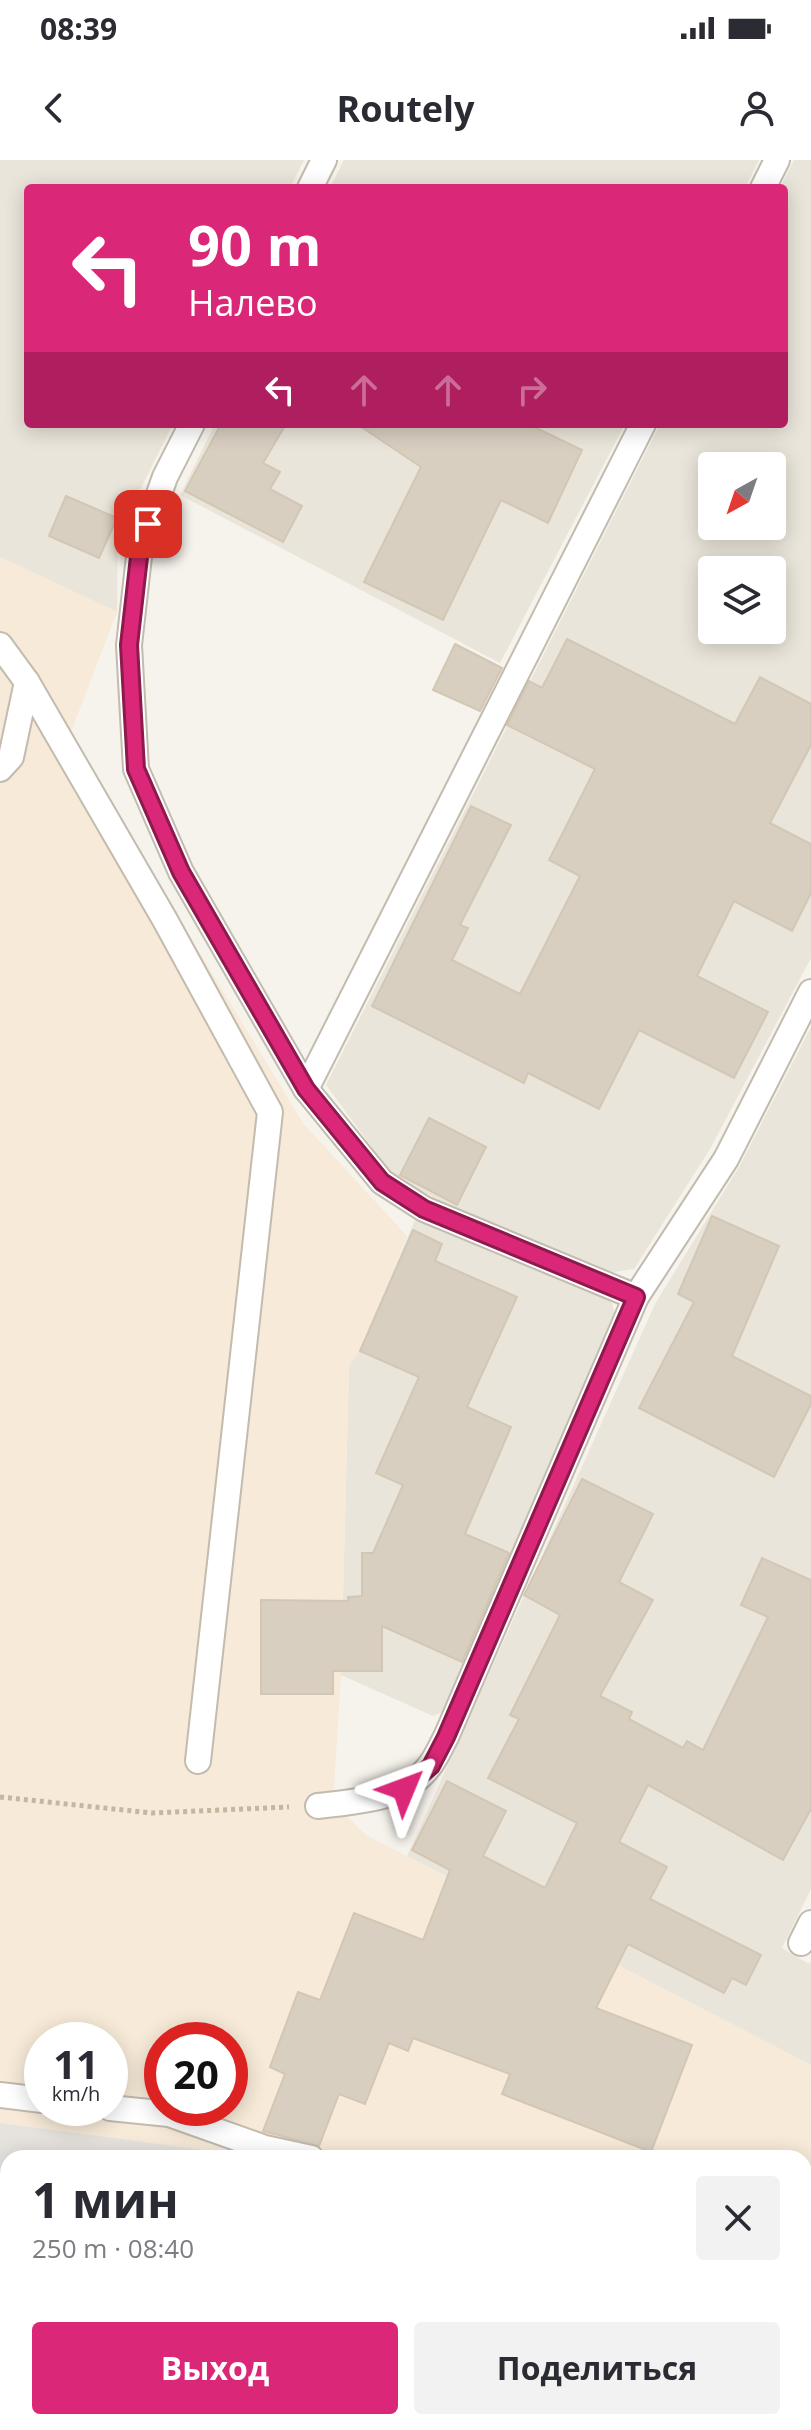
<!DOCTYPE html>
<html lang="ru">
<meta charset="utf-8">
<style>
:root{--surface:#fff;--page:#f2f2f3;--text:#2b2b33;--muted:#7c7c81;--accent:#db2777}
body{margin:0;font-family:"Open Sans",sans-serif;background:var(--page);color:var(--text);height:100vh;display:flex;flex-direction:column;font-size:30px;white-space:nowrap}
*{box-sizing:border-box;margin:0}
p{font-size:26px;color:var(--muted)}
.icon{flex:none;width:44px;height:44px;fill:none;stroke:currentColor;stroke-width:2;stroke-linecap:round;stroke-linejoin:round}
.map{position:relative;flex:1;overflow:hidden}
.drawer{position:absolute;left:0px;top:1990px;width:812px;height:280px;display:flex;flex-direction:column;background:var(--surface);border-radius:24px 24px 0 0;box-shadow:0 4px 20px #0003}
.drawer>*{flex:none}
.top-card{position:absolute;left:24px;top:24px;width:764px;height:244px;border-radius:8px;box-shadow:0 4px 20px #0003;background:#db2777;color:#fff;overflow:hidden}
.needle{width:52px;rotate:220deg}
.fabs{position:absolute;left:698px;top:292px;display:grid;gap:16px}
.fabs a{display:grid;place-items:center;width:88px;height:88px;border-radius:8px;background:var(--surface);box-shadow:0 4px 20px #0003;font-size:40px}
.speed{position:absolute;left:24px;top:1862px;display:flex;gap:16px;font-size:40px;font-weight:700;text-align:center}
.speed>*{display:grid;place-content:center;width:104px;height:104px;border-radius:50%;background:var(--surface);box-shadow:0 4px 20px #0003;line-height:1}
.speed small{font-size:20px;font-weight:400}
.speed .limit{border:12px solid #d22;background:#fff;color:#111}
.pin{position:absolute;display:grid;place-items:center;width:68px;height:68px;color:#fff;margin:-34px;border-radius:16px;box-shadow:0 4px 12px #0006}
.me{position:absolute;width:88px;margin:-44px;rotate:46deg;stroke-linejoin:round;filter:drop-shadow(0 0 6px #0008)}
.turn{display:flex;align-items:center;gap:28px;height:168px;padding:0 32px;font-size:36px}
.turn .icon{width:104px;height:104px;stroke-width:2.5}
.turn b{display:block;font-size:56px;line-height:68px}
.lanes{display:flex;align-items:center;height:76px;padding:0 32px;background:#0003;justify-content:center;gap:40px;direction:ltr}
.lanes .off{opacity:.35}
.round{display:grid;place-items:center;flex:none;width:84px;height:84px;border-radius:8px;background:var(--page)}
.head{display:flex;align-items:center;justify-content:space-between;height:136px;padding:0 32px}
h1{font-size:48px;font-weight:700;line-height:60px}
.cta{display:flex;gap:16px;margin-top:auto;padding:16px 32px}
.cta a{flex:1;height:92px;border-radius:8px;background:var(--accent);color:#fff;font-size:32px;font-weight:700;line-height:92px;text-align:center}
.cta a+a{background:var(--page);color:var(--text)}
.status{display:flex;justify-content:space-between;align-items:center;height:56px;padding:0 40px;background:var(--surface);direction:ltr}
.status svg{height:22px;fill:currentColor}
header{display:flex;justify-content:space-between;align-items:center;height:104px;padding:0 32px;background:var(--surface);font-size:36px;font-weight:700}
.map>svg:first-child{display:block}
</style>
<div class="status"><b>08:39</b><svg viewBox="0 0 49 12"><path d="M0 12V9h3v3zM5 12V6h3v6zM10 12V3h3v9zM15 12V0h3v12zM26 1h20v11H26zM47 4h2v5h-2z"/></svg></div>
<header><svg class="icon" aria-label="back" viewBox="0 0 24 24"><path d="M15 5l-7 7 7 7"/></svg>Routely<svg class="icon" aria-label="person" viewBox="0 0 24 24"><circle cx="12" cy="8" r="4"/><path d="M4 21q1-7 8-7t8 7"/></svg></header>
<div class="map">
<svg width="811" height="2270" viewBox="0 0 811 2270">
<rect width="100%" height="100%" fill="#f6f3ec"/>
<g fill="#eae5da" fill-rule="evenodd">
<path d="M0 0H304L290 28H28V264H173L118 374 117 452 0 397Z"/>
<path d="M344 0H759L745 28H330Z"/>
<path d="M794 0H811V798L710 989 634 1109 613 1112 472 1057 394 1017 326 925 660 264H784V28H780ZM712 306H772V366H712ZM712 410H772V470H712Z"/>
<path d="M215 264H625L500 503 180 335Z"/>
<path d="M811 867V1729L782 1788 809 1804 811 1801V1905L407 1696 655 1144 739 1007Z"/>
<path d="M415 1060 610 1137 615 1153 445 1551 433 1556 341 1515 349 1205 357 1194Z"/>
</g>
<path fill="#f7ead8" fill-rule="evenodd" d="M0 397 117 452 69 577 303 963 407 1076 357 1195 349 1205 341 1515 333 1643 366 1675 811 1905V2270H218L219 2262H804V1998H225L198 1989 0 1963ZM42 1880H110V1948H42ZM162 1880H230V1948H162Z"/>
<path fill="#e6e2dd" d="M0 1963 198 1989 225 1998H8V2262H219L218 2270H0Z"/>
<path fill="#d2eab5" d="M376 2262H762L758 2270H372Z"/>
<g fill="#d8cfc1" stroke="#d3c7b4" stroke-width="2">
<path d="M221 264H286L263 303 280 312 270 329 302 346 283 382 185 331Z"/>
<path d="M357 264H528L582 290 548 363 501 340 443 460 364 422 421 307Z"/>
<path d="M66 336 117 358 99 398 49 376Z"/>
<path d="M567 479 735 564 760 517 811 544V585L770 663 811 684V733L792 771 734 741 697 816 768 852 734 918 639 870 599 949 528 913 524 923 372 846 471 646 511 665 460 765 468 768 452 800 520 834 580 716 549 700 595 609 507 565 529 521 542 528Z"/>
<path d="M455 484 502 508 480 551 433 530Z"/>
<path d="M429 958 486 987 457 1045 400 1015Z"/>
<path d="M712 1056 779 1086 732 1196 811 1236V1244L774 1317 639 1248 694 1142 678 1134Z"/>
<path d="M413 1070 442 1084 435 1101 517 1137 467 1247 511 1267 465 1374 509 1393 462 1502 382 1466V1511H333V1534H261V1440L348 1441V1437L362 1436V1393H373L403 1325 376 1313 419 1217 360 1191Z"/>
<path d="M582 1319 653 1354 619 1422 653 1440 600 1536 632 1552 629 1559 683 1588 687 1581 703 1590 768 1457 741 1445 762 1398 811 1420V1649L783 1700 648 1625 619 1682 667 1707 650 1739 761 1795 746 1825 732 1818 724 1833 628 1784 596 1848 692 1885 651 1992 502 1934 510 1914 413 1878 408 1891 389 1883 365 1944 339 1934 319 1986 263 1971 285 1914 270 1907 298 1832 320 1840 354 1753 423 1780 450 1710 412 1690 447 1621 506 1651 483 1696 545 1728 577 1663 488 1618 519 1559 510 1555 560 1455 524 1435Z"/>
</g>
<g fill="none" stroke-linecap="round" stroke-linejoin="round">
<defs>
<g id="lane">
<path d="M310 28 324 0"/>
<path d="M763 28 777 0"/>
<path d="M192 264 165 317 140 388 129 485 136 609 181 712 306 929 382 1022 424 1049 636 1137"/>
<path d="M0 485 27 522 11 597 0 609"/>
<path d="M27 522 165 760 270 952 198 1601"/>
<path d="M306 929 643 264"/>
<path d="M318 1646C358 1641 406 1640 431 1604 437 1596 441 1586 446 1577L636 1137 726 999 811 832"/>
<path d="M801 1783 811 1763"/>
<path d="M0 1935 42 1940"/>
<path d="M110 1948 169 1954 265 1988 311 1998"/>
<path d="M804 2159 811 2162"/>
<path d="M804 2240 811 2227"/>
<path d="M789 2270 793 2262"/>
</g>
</defs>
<use href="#lane" stroke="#c2bbae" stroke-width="28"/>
<path stroke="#c4b79f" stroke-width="5" stroke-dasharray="4 4" stroke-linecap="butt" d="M0 1637 152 1653 289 1647"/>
<use href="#lane" stroke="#fff" stroke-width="24"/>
</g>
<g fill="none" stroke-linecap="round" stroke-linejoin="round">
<defs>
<path id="route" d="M148 364 140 388 129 485 136 609 181 712 306 929 382 1022 424 1049 636 1137 446 1577 431 1606 404 1629"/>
</defs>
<use href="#route" stroke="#8e194d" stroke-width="20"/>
<use href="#route" stroke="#db2777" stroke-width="14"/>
</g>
</svg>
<div class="fabs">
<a><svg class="needle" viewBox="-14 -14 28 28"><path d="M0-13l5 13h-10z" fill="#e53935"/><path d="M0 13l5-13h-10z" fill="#7c7c81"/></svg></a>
<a><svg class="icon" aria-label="layers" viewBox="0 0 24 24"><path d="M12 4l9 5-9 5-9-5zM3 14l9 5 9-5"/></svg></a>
</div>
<div class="speed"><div>11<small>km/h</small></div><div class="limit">20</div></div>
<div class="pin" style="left:148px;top:364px;background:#d93025"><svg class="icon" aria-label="arrive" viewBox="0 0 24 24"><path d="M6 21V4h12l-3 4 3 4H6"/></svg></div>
<svg class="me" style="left:404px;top:1629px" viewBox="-20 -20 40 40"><path d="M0-17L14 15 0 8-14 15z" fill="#db2777" stroke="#fff" stroke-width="4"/></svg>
<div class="top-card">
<div class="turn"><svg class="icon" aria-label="left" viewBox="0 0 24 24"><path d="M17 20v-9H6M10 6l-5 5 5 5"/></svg><div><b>90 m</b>Налево</div></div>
<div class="lanes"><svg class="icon" aria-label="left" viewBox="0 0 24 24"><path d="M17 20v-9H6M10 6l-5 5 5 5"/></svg><svg class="icon off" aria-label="ahead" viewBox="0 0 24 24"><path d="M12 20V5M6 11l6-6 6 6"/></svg><svg class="icon off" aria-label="ahead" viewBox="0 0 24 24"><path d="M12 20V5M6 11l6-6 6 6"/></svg><svg class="icon off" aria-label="right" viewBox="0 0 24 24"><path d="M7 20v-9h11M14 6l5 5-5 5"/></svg></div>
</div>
<section class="drawer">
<div class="head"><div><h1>1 мин</h1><p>250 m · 08:40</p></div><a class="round"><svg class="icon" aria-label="close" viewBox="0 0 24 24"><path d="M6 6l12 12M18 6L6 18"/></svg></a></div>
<div class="cta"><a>Выход</a><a>Поделиться</a></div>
</section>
</div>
